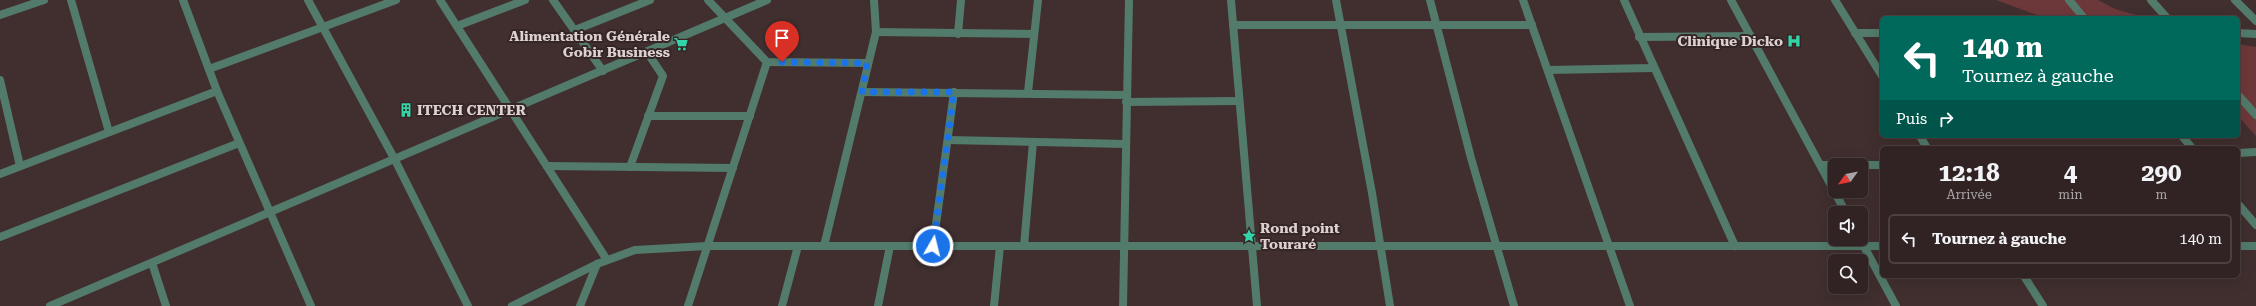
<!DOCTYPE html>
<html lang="fr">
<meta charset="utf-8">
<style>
:root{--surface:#312323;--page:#3d2f30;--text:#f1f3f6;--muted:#a8a4a6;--line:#4c4041}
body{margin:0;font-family:"Roboto Serif",serif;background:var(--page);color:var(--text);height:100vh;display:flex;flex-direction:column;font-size:15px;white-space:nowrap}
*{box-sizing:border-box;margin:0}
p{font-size:13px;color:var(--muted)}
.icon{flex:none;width:22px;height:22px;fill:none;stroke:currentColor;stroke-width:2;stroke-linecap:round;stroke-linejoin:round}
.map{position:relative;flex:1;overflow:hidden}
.panel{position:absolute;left:1880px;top:146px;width:360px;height:132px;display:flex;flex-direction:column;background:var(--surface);border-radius:6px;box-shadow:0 4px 16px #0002,0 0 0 1px var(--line)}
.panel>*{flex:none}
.banner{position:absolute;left:1880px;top:16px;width:360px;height:122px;border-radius:6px;box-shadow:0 4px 16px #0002,0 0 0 1px var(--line);background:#00695c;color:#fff;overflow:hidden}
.needle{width:26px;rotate:237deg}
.controls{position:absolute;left:1828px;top:158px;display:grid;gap:8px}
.controls a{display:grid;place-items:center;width:40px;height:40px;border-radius:6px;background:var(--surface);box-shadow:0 4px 16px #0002,0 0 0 1px var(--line);font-size:20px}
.pin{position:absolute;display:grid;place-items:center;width:34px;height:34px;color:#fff;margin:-41px -17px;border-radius:50% 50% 50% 0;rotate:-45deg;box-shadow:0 0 4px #0007}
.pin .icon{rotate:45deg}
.me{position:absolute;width:44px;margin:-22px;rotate:8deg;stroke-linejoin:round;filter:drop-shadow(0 0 3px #0008)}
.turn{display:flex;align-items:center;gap:14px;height:84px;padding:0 16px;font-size:18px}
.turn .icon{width:52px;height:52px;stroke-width:2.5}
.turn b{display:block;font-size:28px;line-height:34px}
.then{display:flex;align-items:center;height:38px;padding:0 16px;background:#0003;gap:8px;font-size:15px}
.eta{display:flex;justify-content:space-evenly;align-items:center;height:68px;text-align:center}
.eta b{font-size:24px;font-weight:700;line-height:28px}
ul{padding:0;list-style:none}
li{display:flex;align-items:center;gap:12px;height:50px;margin:0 8px 6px;padding:0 8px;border:2px solid var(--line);border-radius:6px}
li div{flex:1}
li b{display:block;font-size:15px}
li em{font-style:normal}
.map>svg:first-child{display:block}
</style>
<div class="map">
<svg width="2256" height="306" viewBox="0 0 2256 306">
<rect width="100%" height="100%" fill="#412f2f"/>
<g fill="#6d3839">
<path d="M1996 0H2098L2115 9 2147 18H2045Z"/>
<path d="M2238 44 2256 47V136L2238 116Z"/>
</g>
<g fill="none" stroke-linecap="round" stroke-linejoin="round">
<g stroke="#527b6c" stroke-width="8">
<path d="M71 0 109 132"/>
<path d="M183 0 217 91 311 306"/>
<path d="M308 0 395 160 468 306"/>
<path d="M440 0 607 260"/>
<path d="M553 0 603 71"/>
<path d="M708 0 767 62 867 63"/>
<path d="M1231 0 1257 306"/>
<path d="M1336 0 1372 193 1390 306"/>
<path d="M1430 0 1471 158 1514 306"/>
<path d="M1523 0 1630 306"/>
<path d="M1624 0 1735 246"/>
<path d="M1731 0 1846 213"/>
<path d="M1835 0 1882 76"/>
<path d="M2069 0 2084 18"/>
<path d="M2151 0 2167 18"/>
<path d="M2235 0 2256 21"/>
<path d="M0 15 44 0"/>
<path d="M1233 25H1532"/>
<path d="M457 26 525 0"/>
<path d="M575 30 650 0"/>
<path d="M876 32 1033 34"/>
<path d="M1855 33H1882"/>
<path d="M2238 33 2256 34"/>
<path d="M958 34 961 0"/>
<path d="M1639 37 1751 36"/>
<path d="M209 69 396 0"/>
<path d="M1548 70 1653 68"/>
<path d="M0 80 20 166"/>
<path d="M862 92 1126 95"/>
<path d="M1028 92 1038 0"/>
<path d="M2238 95 2256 115"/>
<path d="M1126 102 1239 101"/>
<path d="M648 116H750"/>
<path d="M1920 136 1927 148"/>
<path d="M2182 136 2192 148"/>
<path d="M948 140 1126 144"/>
<path d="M2238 153 2256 152"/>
<path d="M1821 165H1835"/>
<path d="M1861 165H1882"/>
<path d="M547 166 733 168"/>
<path d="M630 167 663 76 647 52"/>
<path d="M0 174 217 91"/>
<path d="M2238 204 2256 225"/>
<path d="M0 237 239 143"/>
<path d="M1860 239 1896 306"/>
<path d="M824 246 876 32 874 0"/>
<path d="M933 246 954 92"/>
<path d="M1024 246 1033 142"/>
<path d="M2238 246H2256"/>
<path d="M152 263 166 306"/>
<path d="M2024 276 2043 306"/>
<path d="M50 306 767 0"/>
<path d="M512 306 597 264 635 250 707 246H1882"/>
<path d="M580 306 597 264"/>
<path d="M688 306 767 62"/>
<path d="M782 306 798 246"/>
<path d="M878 306 890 246"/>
<path d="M994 306 1000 246"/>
<path d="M1123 306 1129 0"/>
</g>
</g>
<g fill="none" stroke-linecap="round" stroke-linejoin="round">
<path stroke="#1a73e8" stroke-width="7" stroke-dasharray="0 12.6" d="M782 62 867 63 862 92H954L933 246"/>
</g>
<defs>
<symbol id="hospital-bare" viewBox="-9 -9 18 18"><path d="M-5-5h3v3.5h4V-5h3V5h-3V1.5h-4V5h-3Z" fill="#33d4a8" stroke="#362525" stroke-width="2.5" paint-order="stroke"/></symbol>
<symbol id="supermarket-bare" viewBox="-9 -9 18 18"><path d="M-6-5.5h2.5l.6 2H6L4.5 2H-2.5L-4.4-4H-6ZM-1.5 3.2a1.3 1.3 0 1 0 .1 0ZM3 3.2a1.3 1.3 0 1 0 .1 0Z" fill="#33d4a8" stroke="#362525" stroke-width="2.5" paint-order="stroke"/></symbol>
<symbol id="building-bare" viewBox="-9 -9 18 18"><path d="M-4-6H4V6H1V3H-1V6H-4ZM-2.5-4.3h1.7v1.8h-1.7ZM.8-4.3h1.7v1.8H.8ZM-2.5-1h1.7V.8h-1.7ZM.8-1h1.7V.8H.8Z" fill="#33d4a8" stroke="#362525" stroke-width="2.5" paint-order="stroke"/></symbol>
<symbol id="sight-bare" viewBox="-9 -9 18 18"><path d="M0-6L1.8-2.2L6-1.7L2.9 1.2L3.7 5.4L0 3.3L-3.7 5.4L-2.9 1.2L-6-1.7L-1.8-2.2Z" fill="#33d4a8" stroke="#362525" stroke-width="2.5" paint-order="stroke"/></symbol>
</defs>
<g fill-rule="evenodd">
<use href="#hospital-bare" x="1784" y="31" width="20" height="20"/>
<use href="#supermarket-bare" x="671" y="34" width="20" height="20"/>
<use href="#building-bare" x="396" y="100" width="20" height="20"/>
<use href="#sight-bare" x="1239" y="226" width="20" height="20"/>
</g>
<g text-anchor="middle" stroke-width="4" stroke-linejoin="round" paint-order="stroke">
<g font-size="14" font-weight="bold" fill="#dcd1d1" stroke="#362525" text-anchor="end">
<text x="670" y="41">Alimentation Générale<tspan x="670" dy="16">Gobir Business</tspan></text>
<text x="1783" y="46">Clinique Dicko</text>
<text x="417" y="115" text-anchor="start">ITECH CENTER</text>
<text x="1260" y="233" text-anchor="start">Rond point<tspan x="1260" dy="16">Touraré</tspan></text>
</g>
</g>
</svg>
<div class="controls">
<a><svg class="needle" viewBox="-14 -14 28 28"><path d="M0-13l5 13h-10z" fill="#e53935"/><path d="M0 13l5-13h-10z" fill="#a8a4a6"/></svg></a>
<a><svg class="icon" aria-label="sound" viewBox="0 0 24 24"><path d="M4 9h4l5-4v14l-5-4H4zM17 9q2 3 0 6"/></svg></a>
<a><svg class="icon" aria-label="search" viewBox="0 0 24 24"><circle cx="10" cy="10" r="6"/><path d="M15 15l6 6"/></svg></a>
</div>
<div class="pin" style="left:782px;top:62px;background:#d93025"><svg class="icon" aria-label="arrive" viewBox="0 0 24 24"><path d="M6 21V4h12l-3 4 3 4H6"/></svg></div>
<svg class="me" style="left:933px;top:246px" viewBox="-20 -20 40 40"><circle r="17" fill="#1a73e8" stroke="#fff" stroke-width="3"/><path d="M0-11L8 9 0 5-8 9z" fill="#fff"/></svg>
<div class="banner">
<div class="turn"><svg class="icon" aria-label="left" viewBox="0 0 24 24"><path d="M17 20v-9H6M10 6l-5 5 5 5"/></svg><div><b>140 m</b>Tournez à gauche</div></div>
<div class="then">Puis<svg class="icon" aria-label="right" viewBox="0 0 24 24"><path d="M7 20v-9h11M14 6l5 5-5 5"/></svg></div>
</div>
<section class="panel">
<div class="eta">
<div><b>12:18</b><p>Arrivée</p></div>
<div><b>4</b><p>min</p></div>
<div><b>290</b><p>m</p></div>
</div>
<ul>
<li><svg class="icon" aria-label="left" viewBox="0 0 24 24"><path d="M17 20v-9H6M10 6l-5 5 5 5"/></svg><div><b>Tournez à gauche</b></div><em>140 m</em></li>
</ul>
</section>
</div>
